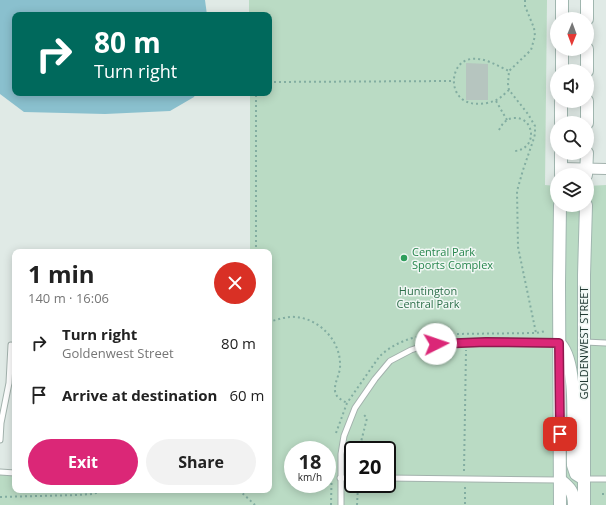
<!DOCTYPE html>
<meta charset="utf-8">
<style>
:root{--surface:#fff;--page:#f2f2f2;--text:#222;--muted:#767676;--accent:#db2777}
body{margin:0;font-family:"Open Sans",sans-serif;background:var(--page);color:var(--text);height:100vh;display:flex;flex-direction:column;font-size:15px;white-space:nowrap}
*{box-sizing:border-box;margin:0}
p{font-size:13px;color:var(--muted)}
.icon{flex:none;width:22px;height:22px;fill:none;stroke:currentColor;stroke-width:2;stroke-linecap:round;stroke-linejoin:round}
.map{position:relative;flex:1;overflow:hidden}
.sheet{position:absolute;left:12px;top:249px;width:260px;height:244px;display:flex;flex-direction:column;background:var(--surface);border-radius:8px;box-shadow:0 2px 10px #0003}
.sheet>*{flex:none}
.hud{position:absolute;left:12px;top:12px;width:260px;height:84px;border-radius:8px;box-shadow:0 2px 10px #0003;background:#00695c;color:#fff;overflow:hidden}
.needle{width:26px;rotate:181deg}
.buttons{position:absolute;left:550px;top:12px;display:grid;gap:8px}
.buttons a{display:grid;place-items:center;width:44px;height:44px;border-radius:50%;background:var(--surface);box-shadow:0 2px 10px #0003;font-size:20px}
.speed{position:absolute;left:284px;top:441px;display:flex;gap:8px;font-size:20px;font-weight:700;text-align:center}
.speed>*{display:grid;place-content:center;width:52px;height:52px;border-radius:50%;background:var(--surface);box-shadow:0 2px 10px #0003;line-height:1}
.speed small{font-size:10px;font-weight:400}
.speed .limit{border:2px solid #111;border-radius:6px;background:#fff;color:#111}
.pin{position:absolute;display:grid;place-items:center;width:34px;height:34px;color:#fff;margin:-17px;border-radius:8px;box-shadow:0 2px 6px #0006}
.me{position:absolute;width:44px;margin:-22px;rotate:86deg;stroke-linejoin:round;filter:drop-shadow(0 0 3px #0008)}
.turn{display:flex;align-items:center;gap:14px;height:84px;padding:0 16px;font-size:18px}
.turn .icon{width:52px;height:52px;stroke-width:2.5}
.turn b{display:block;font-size:28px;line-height:34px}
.round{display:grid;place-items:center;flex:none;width:42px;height:42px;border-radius:21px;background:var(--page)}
.summary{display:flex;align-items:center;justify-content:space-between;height:68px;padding:0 16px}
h1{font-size:24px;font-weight:700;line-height:30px}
.action{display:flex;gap:8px;margin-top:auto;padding:8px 16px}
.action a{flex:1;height:46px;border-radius:24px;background:var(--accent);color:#fff;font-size:16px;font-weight:700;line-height:46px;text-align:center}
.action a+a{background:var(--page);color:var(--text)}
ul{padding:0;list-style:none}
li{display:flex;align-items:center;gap:12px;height:52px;padding:0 16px}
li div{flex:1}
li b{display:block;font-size:15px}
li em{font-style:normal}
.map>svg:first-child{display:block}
</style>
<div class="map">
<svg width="606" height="505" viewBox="0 0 606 505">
<rect width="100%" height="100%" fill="#e0eae6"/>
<path fill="#badbc4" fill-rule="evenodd" d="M249 0H547L545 185 557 186V205H587V186L606 185V505H0V470H15V490H269V252H250V93H269V15H249ZM293 450H327V484H293ZM353 450H387V484H353Z"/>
<path fill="#8ac0ce" d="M0 0H205L207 15H15V93H196L194 97 170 111 105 114 24 112 0 94Z"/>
<path fill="#b6c5bf" d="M466 63 488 64V100H466Z"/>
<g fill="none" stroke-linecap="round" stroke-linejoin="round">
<defs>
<g id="service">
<path d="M585 342 606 343"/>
<path d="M0 440 1 423 9 383 11 345"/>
<path d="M0 472 15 473"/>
<path d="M340 478H353"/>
<path d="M387 478 559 480"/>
<path d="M584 479H606"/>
<path d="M341 505V454L344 436 355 408 375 379 390 361 411 350 426 345 446 343H559"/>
</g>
<path id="minor" d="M561 168 606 169"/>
<g id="secondary">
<path d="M562 19V0"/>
<path d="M587 19V0"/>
<path d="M562 71V49"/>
<path d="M587 71V49"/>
<path d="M561 123V101"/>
<path d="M587 123V101"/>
<path d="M561 175V153"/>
<path d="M586 175 587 153"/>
<path d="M560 344C579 364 572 435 573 465L576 474 584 479"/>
<path d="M560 480C570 488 574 492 574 505"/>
<path d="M560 505 559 284 560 205"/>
<path d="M584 505V275L586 205"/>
</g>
</defs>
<use href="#service" stroke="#a3b2ad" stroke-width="7"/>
<use href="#minor" stroke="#a3b2ad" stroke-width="12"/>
<use href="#secondary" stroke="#a0b6af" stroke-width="14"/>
<g stroke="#82ada1" stroke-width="2" stroke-dasharray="2 3" stroke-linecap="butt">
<path d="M525 0V6L534 28 535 36 531 50 509 71 508 84 509 90 528 114 535 126V134L533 141 523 170 517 191 518 247 536 333"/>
<path d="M256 15V12"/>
<path d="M269 82 454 81"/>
<path d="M509 90C504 94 500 99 494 101 483 105 467 106 459 96 449 84 454 61 471 59 484 57 498 66 509 71"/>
<path d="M496 101 507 120"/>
<path d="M499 130C502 124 506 119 513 118 536 116 538 151 513 151"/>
<path d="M256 252V96L258 93"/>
<path d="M269 319 272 321C280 319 288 316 296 317 319 319 340 340 340 364 341 373 334 382 335 391 336 398 342 400 347 403"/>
<path d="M452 334 536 333 546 331"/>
<path d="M336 433 347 403 379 357C391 345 409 337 425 336"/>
<path d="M359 450 367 418 362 413"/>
<path d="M464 471 466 350"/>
<path d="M465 487V505"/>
<path d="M239 490 255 505"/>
<path d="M602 494H606"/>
<path d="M0 497 78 495 92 494 107 490"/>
<path d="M331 505 332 457"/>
<path d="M357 505 358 486"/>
</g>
<use href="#service" stroke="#fff" stroke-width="5"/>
<use href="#minor" stroke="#fff" stroke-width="10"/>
<use href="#secondary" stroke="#fff" stroke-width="12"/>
</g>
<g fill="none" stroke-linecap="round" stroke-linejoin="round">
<defs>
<path id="route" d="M436 344 486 342 559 343 560 434"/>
</defs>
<use href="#route" stroke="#8e194d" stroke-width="10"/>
<use href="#route" stroke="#db2777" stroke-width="7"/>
</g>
<circle fill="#2e9e5b" stroke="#f0f7f4" stroke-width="1.5" cx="404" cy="258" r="4"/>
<g text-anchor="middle" stroke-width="3" stroke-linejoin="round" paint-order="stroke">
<g font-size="11" fill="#27864d" stroke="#f0f7f4" text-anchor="start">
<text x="412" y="256">Central Park<tspan x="412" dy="13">Sports Complex</tspan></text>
</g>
<g font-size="11" fill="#2d6f4a" stroke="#f0f7f4">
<text x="428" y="295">Huntington<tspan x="428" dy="13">Central Park</tspan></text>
</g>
<g font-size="11" fill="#223a34" stroke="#f0f7f4">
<text transform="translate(584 343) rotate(-90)" y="4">GOLDENWEST STREET</text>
</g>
</g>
</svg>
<div class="buttons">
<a><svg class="needle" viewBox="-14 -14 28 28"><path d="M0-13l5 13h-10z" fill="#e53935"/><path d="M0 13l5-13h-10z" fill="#767676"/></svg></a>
<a><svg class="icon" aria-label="sound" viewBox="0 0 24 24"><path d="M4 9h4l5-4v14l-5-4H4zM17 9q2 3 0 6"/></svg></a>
<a><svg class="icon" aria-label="search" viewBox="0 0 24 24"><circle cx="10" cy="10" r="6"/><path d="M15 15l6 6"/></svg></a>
<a><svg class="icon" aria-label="layers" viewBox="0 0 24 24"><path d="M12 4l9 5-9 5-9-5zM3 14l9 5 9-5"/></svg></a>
</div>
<div class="speed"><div>18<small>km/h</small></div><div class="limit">20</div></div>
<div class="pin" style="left:560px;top:434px;background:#d93025"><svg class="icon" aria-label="arrive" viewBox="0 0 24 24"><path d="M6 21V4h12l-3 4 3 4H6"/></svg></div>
<svg class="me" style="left:436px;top:344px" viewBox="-20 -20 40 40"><circle r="19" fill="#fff"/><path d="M0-13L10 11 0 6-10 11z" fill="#db2777"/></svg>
<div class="hud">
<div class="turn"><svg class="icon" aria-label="right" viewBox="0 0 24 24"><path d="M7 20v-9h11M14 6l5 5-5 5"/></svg><div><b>80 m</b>Turn right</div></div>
</div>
<section class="sheet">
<div class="summary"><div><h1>1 min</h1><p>140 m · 16:06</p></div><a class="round" style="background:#d93025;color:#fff"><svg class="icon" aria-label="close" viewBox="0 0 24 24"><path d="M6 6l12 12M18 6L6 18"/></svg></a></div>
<ul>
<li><svg class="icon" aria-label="right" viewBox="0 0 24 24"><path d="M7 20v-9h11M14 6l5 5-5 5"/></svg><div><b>Turn right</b><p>Goldenwest Street</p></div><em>80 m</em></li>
<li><svg class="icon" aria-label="arrive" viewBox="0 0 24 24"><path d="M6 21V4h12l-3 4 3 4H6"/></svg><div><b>Arrive at destination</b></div><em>60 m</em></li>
</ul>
<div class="action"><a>Exit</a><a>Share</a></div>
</section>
</div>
